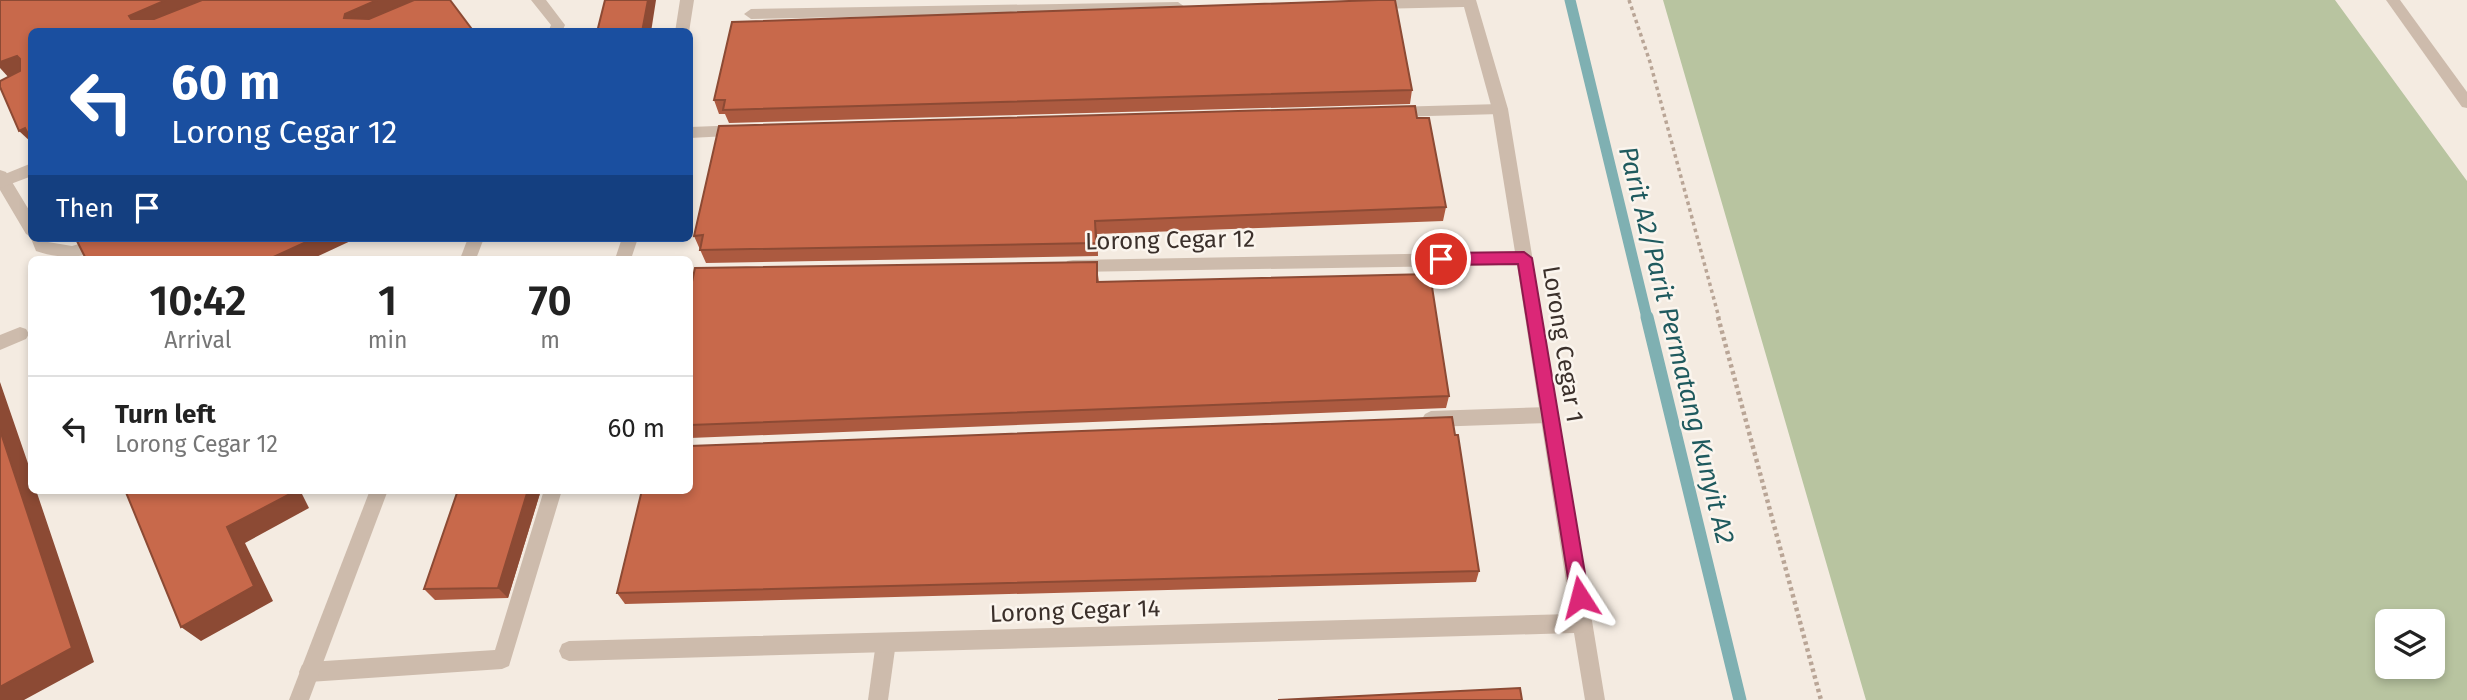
<!DOCTYPE html>
<style>
:root{--surface:#fff;--page:#f2f2f2;--text:#222;--muted:#767676;--line:#e0e0e0}
body{margin:0;font-family:"Fira Sans",sans-serif;background:var(--page);color:var(--text);height:100vh;display:flex;flex-direction:column;font-size:26px;white-space:nowrap}
*{box-sizing:border-box;margin:0}
p{font-size:23px;color:var(--muted)}
.icon{flex:none;width:38px;height:38px;fill:none;stroke:currentColor;stroke-width:2;stroke-linecap:round;stroke-linejoin:round}
.map{position:relative;flex:1;overflow:hidden}
.details{position:absolute;left:28px;top:256px;width:665px;height:238px;display:flex;flex-direction:column;background:var(--surface);border-radius:10px;box-shadow:0 4px 10px #0003}
.details>*{flex:none}
.hud{position:absolute;left:28px;top:28px;width:665px;height:214px;border-radius:10px;box-shadow:0 4px 10px #0003;background:#1a4fa0;color:#fff;overflow:hidden}
.tools{position:absolute;left:2375px;top:609px;display:grid;gap:14px}
.tools a{display:grid;place-items:center;width:70px;height:70px;border-radius:10px;background:var(--surface);box-shadow:0 4px 10px #0003;font-size:35px}
.pin{position:absolute;display:grid;place-items:center;width:60px;height:60px;color:#fff;margin:-30px;border:4px solid #fff;border-radius:50%;box-shadow:0 2px 7px #0007}
.me{position:absolute;width:77px;margin:-38px;rotate:351deg;stroke-linejoin:round;filter:drop-shadow(0 0 5px #0008)}
.turn{display:flex;align-items:center;gap:24px;height:147px;padding:0 28px;font-size:32px}
.turn .icon{width:91px;height:91px;stroke-width:2.5}
.turn b{display:block;font-size:49px;line-height:60px}
.then{display:flex;align-items:center;height:66px;padding:0 28px;background:#0003;gap:14px;font-size:26px}
.eta{display:flex;justify-content:space-evenly;align-items:center;height:119px;text-align:center}
.eta b{font-size:42px;font-weight:600;line-height:49px}
ul{padding:0;list-style:none}
li{display:flex;align-items:center;gap:21px;height:105px;padding:0 28px;border-top:2px solid var(--line)}
li div{flex:1}
li b{display:block;font-size:26px}
li em{font-style:normal}
.map>svg:first-child{display:block}
</style>
<div class="map">
<svg width="2467" height="700" viewBox="0 0 2467 700">
<rect width="100%" height="100%" fill="#f4ebe1"/>
<path fill="#b8c4a0" fill-rule="evenodd" d="M1663 0H2335L2467 181V700H1866ZM2387 621H2432V667H2387Z"/>
<g fill="none" stroke-linecap="round" stroke-linejoin="round">
<path stroke="#7fb0b2" stroke-width="11" d="M1570 0 1647 318"/>
<path stroke="#7fb0b2" stroke-width="13" d="M1647 317 1740 700"/>
<path stroke="#b9a596" stroke-width="3.5" stroke-dasharray="3.5 3.5" stroke-linecap="butt" d="M1629 0 1650 62 1719 318"/>
<path stroke="#b9a596" stroke-width="4.5" stroke-dasharray="3.5 3.5" stroke-linecap="butt" d="M1718 317 1821 700"/>
<g fill="#cdbbac" fill-rule="evenodd">
<path d="M680 0H694L689 32H675Z"/>
<path d="M1500 104 1508 109 1500 114 1393 117 1385 112 1393 107Z"/>
<path d="M742 125 750 131 747 135 690 138V127Z"/>
<path d="M0 170 6 172 32 215V238H45L48 242 72 246 100 238H124L122 242C91 256 69 262 36 251L30 236 26 234 0 190Z"/>
<path d="M622 238H638L631 259H615Z"/>
<path d="M20 327 26 329 29 334 26 339 0 350V335Z"/>
<path d="M1550 407 1556 410 1559 415 1556 420 1550 423 1431 427 1425 424 1422 419 1425 414 1431 411Z"/>
<path d="M544 490H562L509 666 502 669 309 682 302 679 299 672 302 665 309 662 495 650Z"/>
<path d="M886 633 893 635 896 642 888 700H868L876 642 879 635Z"/>
</g>
<g fill="#cdbbac" fill-rule="evenodd">
<path d="M531 0H546L565 25 562 32H548L551 25Z"/>
<path d="M1371 0H1476L1508 109 1605 700H1585L1574 633 569 661 562 658 559 651 562 644 569 641 1571 614 1517 265 1073 272 1067 271 1065 266 1067 261 1073 260 1515 252 1492 109 1464 7 1374 9 1367 4Z"/>
<path d="M2386 0H2400L2467 92V108L2462 107Z"/>
<path d="M1178 2 1185 7 1183 10 751 19 744 14 751 9Z"/>
<path d="M32 163V176L0 188V176Z"/>
<path d="M468 238H484L476 259H460Z"/>
<path d="M370 490H388L309 700H289Z"/>
</g>
</g>
<g fill="#ac5a40">
<path d="M1412 90 1410 104 729 123 725 114H719L714 100Z"/>
<path d="M1417 118 1446 207 1443 221 1097 234 1098 256 706 263 694 236Z"/>
<path d="M1098 275 1099 282 1449 396 1446 408 690 438V291Z"/>
<path d="M458 490H541L508 598 435 600 424 589Z"/>
<path d="M1479 571 1476 582 625 604 617 593Z"/>
</g>
<g fill="#8c4a34">
<path d="M166 0H212L141 31 129 16Z"/>
<path d="M377 0H420L355 30 344 18 345 14Z"/>
<path d="M648 0H656L651 32H642Z"/>
<path d="M17 56 31 72 10 79 0 68V62Z"/>
<path d="M25 128 32 134V143L19 131Z"/>
<path d="M1095 221 1097 234 1098 256 1096 243Z"/>
<path d="M315 238H357L312 259H269Z"/>
<path d="M0 382 32 475V490H36L94 662 24 700H0Z"/>
<path d="M291 490H300L309 508 245 543 273 601 201 641 181 627 227 527Z"/>
<path d="M528 490H541L508 598 498 588Z"/>
</g>
<g fill="#c8694b" stroke="#8c4a34" stroke-width="2">
<path d="M0 0H166L129 16 131 19H154L202 0H377L345 14 344 18 369 19 414 0H450L474 32H32V142L25 128 19 131 0 87V81L20 71V59L17 56 0 62Z"/>
<path d="M605 0H648L642 32H597Z"/>
<path d="M1378 0H1395L1412 90 723 110 725 100H714L732 22Z"/>
<path d="M1415 106 1417 118H1429L1446 207 1095 221 1096 243 700 250 703 235 694 236 719 126Z"/>
<path d="M87 238H315L269 259H86L77 241Z"/>
<path d="M1097 262V282L1430 274 1449 396 690 425V291L695 268Z"/>
<path d="M1452 417 1455 435H1458L1479 571 617 593 642 490H690V446Z"/>
<path d="M0 430 72 648 0 687Z"/>
<path d="M125 490H291L292 493 227 527 254 586 181 627Z"/>
<path d="M458 490H528L498 588 424 589Z"/>
<path d="M1520 688 1522 700H1278Z"/>
</g>
<path fill="#db2777" stroke="#8e194d" stroke-width="2" d="M1524 252 1532 258 1589 597 1586 603 1580 605 1573 603 1571 597 1518 264 1441 265 1433 259 1441 253Z"/>
<g text-anchor="middle" stroke-width="5" stroke-linejoin="round" paint-order="stroke">
<g font-size="24" fill="#3b302b" stroke="#fbf5ee">
<text transform="translate(1170 240) rotate(-1)" y="8">Lorong Cegar 12</text>
<text transform="translate(1563 344) rotate(81)" y="8">Lorong Cegar 1</text>
<text transform="translate(1075 611) rotate(-2)" y="8">Lorong Cegar 14</text>
</g>
<g font-size="26" font-style="italic" fill="#1f5a5e" stroke="#fbf5ee">
<text transform="translate(1677 345) rotate(76)" y="9">Parit A2/Parit Permatang Kunyit A2</text>
</g>
</g>
</svg>
<div class="tools">
<a><svg class="icon" aria-label="layers" viewBox="0 0 24 24"><path d="M12 4l9 5-9 5-9-5zM3 14l9 5 9-5"/></svg></a>
</div>
<div class="pin" style="left:1441px;top:259px;background:#d93025"><svg class="icon" aria-label="arrive" viewBox="0 0 24 24"><path d="M6 21V4h12l-3 4 3 4H6"/></svg></div>
<svg class="me" style="left:1580px;top:597px" viewBox="-20 -20 40 40"><path d="M0-17L14 15 0 8-14 15z" fill="#db2777" stroke="#fff" stroke-width="4"/></svg>
<div class="hud">
<div class="turn"><svg class="icon" aria-label="left" viewBox="0 0 24 24"><path d="M17 20v-9H6M10 6l-5 5 5 5"/></svg><div><b>60 m</b>Lorong Cegar 12</div></div>
<div class="then">Then<svg class="icon" aria-label="arrive" viewBox="0 0 24 24"><path d="M6 21V4h12l-3 4 3 4H6"/></svg></div>
</div>
<section class="details">
<div class="eta">
<div><b>10:42</b><p>Arrival</p></div>
<div><b>1</b><p>min</p></div>
<div><b>70</b><p>m</p></div>
</div>
<ul>
<li><svg class="icon" aria-label="left" viewBox="0 0 24 24"><path d="M17 20v-9H6M10 6l-5 5 5 5"/></svg><div><b>Turn left</b><p>Lorong Cegar 12</p></div><em>60 m</em></li>
</ul>
</section>
</div>
